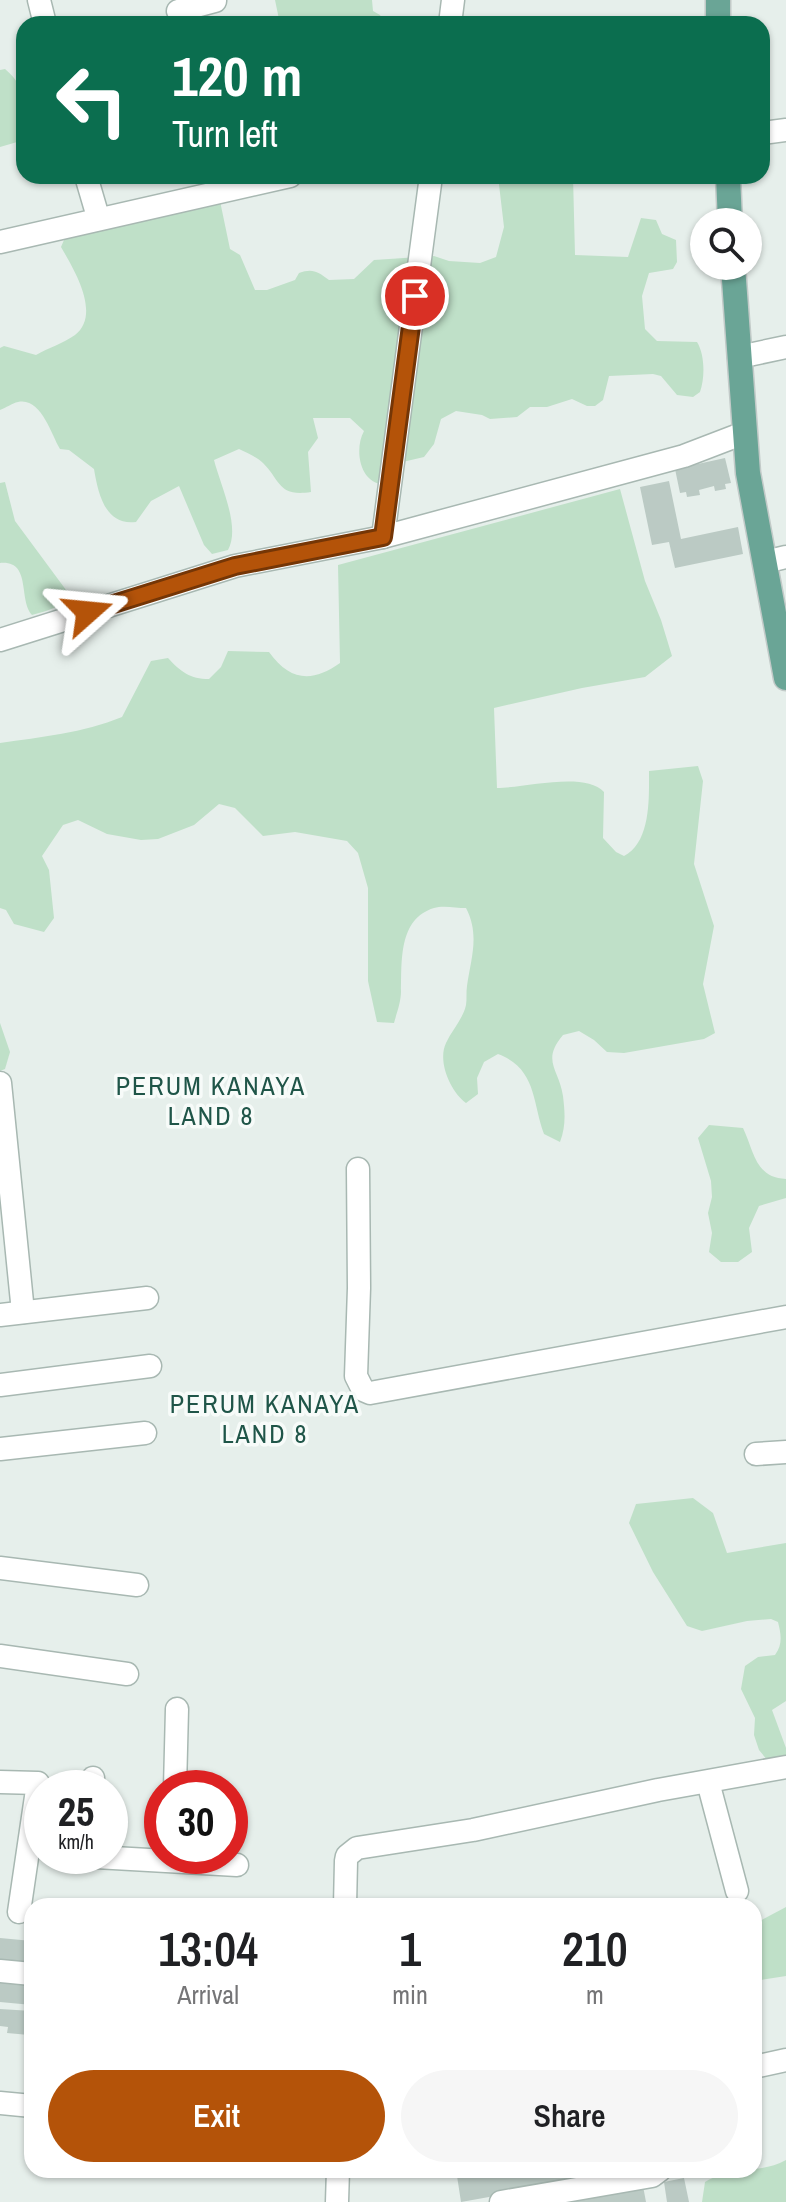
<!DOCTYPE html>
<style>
:root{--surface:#fff;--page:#f6f6f6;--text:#202124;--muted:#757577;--accent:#b45309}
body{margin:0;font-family:"Archivo Narrow",sans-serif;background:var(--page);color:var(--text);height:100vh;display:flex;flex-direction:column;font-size:30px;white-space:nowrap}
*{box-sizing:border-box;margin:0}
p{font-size:26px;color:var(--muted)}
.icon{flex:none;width:44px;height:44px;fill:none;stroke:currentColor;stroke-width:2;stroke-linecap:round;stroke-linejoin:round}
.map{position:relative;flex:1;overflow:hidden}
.panel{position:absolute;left:24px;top:1898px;width:738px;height:280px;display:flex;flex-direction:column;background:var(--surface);border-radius:24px;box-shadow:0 2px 6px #0004}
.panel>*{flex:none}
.guide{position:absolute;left:16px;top:16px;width:754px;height:168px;border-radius:24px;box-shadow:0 2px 6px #0004;background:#0b6e4f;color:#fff;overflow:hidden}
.fabs{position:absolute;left:690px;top:208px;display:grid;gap:16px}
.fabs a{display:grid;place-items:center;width:72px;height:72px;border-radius:50%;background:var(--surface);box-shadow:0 2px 6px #0004;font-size:40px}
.speed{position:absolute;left:24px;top:1770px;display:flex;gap:16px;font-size:40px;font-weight:700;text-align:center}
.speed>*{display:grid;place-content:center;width:104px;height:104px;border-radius:50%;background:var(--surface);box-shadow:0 2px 6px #0004;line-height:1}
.speed small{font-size:20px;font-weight:400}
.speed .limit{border:12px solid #d22;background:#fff;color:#111}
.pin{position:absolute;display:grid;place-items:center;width:68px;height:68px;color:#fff;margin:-34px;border:4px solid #fff;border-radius:50%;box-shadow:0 2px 8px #0007}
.me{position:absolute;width:88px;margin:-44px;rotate:72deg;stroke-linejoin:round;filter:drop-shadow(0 0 6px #0008)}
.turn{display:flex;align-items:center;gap:28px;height:168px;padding:0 24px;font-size:36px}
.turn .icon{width:104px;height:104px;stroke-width:2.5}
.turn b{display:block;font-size:56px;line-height:68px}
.eta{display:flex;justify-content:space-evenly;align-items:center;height:136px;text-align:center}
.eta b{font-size:48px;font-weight:600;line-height:56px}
.cta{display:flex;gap:16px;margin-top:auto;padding:16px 24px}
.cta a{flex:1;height:92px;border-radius:48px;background:var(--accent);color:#fff;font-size:32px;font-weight:600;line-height:92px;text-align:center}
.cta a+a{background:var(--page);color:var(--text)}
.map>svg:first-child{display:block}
</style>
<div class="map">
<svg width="786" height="2202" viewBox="0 0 786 2202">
<rect width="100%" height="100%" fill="#e6efeb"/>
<g fill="#bfe0c8">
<path d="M275 0H372L373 11 380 15 385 24H280Z"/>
<path d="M5 69C30 90 24 109 24 140L0 147V70Z"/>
<path d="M498 176H573L575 255 628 257 641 218 656 220 662 234 676 240 677 262 673 269 649 273 642 296 645 329 657 341 697 342C705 355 705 378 700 392L693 397 677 395 661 376 653 374 609 376 603 400 595 406H587L572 399 547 407H530L517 417 490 419 482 415 456 411 441 419 434 444 424 457 381 467 380 484C358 479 355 447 364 431L350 418H313L318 438 308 452 311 492C278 497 281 481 263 463 257 457 247 453 239 449L214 460C220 484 241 527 228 550L212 554 204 545 179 486 151 501 136 522C105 526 98 493 94 469L69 450 60 449C51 434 41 397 18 402 12 403 6 408 0 410V348L4 346 36 355C48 348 64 343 75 335 102 314 73 268 61 247L64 240 70 236 220 201 230 249 240 255 255 290H267L295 280 299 273C313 268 318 272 329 280L354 279 374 260 434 256 449 261 480 263 496 257 504 227Z"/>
<path d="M5 482 15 521 69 594C62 608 46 611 32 615 18 600 32 560 0 563V483Z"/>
<path d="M620 489 645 581 661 620 672 656 645 677 582 688 494 708 497 788C524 788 585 771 604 792L603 838 616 852 624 856C651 842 649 798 649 771L698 766 703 781 694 864 714 926 703 984 715 1033 704 1039 624 1053 607 1052 594 1040 579 1031 563 1035C541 1061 559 1069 563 1096 565 1113 566 1126 560 1142L544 1134C532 1102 537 1069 498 1054L484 1062 477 1078 478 1094 466 1103C451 1092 437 1062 446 1043 452 1030 463 1019 466 1005 467 999 466 992 467 986 471 958 480 935 466 908 456 908 443 905 434 908 398 919 402 962 401 991 401 1002 397 1012 394 1023L377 1022 368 981V888L358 853 347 841 295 832 263 836 235 808 219 804 194 825 158 839 141 840 107 834 78 820 63 825 42 856 49 870 54 918 44 932 14 924 6 910 0 908V743C41 737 83 733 122 717L151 661 168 658C181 672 190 679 209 679L221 667 228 651 269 652C290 681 312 683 340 663L338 565Z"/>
<path d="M0 1023 10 1052 5 1069 0 1071Z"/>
<path d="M709 1125 743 1128C754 1151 755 1178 786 1179V1198L759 1206 749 1228 752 1252 738 1262H721L709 1252 712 1233 708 1213 712 1197 711 1181 698 1138Z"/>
<path d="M693 1498 713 1513 727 1553 786 1543V1701L772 1710 786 1748V1760L768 1761 759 1750 754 1735 755 1718 741 1689 745 1666 758 1657 775 1655C783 1644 781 1634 778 1622L771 1619 747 1621 702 1631 687 1626 653 1572 629 1523 636 1504Z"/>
<path d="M786 1907V1976L754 1981V1924Z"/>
<path d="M786 2160V2202H702L705 2182C734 2164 759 2175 786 2160Z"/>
</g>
<g fill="#bbcac4">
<path d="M725 458 731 483 725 484 726 489 715 491 714 486 699 490 700 495 687 497 686 492 680 493 675 469Z"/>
<path d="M669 481 681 539 738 527 743 554 675 568 669 542 652 545 640 487Z"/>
<path d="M0 1938 32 1941V1965L0 1962Z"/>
<path d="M0 1978 32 1981V2005L0 2002Z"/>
<path d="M0 2009 32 2011V2028H30L29 2035 7 2033 8 2027 0 2026Z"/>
<path d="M489 2170H634V2171L461 2202 457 2176Z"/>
<path d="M684 2178 689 2202H667L664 2182Z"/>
<path d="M643 2186 646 2202H562Z"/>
</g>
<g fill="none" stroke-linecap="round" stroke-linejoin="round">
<defs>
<g id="minor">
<path d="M39 0 45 24"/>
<path d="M178 11 215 1"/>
<path d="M450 24 453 0"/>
<path d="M762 133 786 130"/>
<path d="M86 176 98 217"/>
<path d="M0 242 290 176"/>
<path d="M739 357 786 347"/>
<path d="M383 537 431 176"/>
<path d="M765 562 786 557"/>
<path d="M0 640 235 566 383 537 684 456 744 433"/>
<path d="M0 1083 23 1312"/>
<path d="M358 1169 359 1288 356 1376 363 1390 370 1393 786 1317"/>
<path d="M0 1315 147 1298"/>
<path d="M0 1385 150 1366"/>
<path d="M0 1449 145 1433"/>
<path d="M756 1454 786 1452"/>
<path d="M0 1568 137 1585"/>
<path d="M0 1656 127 1674"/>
<path d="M93 1778V1788"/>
<path d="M0 1782 38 1783 19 1912"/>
<path d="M708 1782 737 1891"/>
<path d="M175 1788 177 1709"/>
<path d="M78 1856 237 1865"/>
<path d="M345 1906 346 1861 347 1856 357 1848 473 1830 658 1790 786 1767"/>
<path d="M0 1971 32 1974"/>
<path d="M754 2067 786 2060"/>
<path d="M0 2103 32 2106"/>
<path d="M337 2202 338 2170"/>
<path d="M501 2202 652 2176 660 2170"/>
</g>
<g id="major">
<path d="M718 24V0"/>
<path d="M728 176 730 222"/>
<path d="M733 266 748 473 786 678"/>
</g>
</defs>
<use href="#minor" stroke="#a8b8b2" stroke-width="25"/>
<use href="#major" stroke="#c2cac8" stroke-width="27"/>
<use href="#minor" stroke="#fff" stroke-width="22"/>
<use href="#major" stroke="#6aa596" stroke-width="24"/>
</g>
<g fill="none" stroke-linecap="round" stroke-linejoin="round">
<defs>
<path id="route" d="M88 612 235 566 383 537 415 296"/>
</defs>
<use href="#route" stroke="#753606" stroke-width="20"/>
<use href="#route" stroke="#b45309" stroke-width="14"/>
</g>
<g text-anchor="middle" stroke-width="7" stroke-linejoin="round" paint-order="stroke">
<g font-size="26" letter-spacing="2" fill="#1f5548" stroke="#f7fbf9">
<text x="211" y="1095">PERUM KANAYA<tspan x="211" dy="30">LAND 8</tspan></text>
<text x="265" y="1413">PERUM KANAYA<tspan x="265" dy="30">LAND 8</tspan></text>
</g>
</g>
</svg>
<div class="fabs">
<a><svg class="icon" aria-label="search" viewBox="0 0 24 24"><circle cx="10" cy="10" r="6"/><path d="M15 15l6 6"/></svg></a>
</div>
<div class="speed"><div>25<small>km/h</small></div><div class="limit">30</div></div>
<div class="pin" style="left:415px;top:296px;background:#d93025"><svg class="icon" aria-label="arrive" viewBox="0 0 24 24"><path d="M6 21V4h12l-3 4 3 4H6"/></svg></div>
<svg class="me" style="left:88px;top:612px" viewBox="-20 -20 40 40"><path d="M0-17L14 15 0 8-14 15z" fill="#b45309" stroke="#fff" stroke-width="4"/></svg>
<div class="guide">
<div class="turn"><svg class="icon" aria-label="left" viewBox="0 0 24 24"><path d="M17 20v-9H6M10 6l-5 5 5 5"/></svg><div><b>120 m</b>Turn left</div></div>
</div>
<section class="panel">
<div class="eta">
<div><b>13:04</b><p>Arrival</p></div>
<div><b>1</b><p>min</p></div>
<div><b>210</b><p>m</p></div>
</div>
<div class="cta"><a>Exit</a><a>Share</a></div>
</section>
</div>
